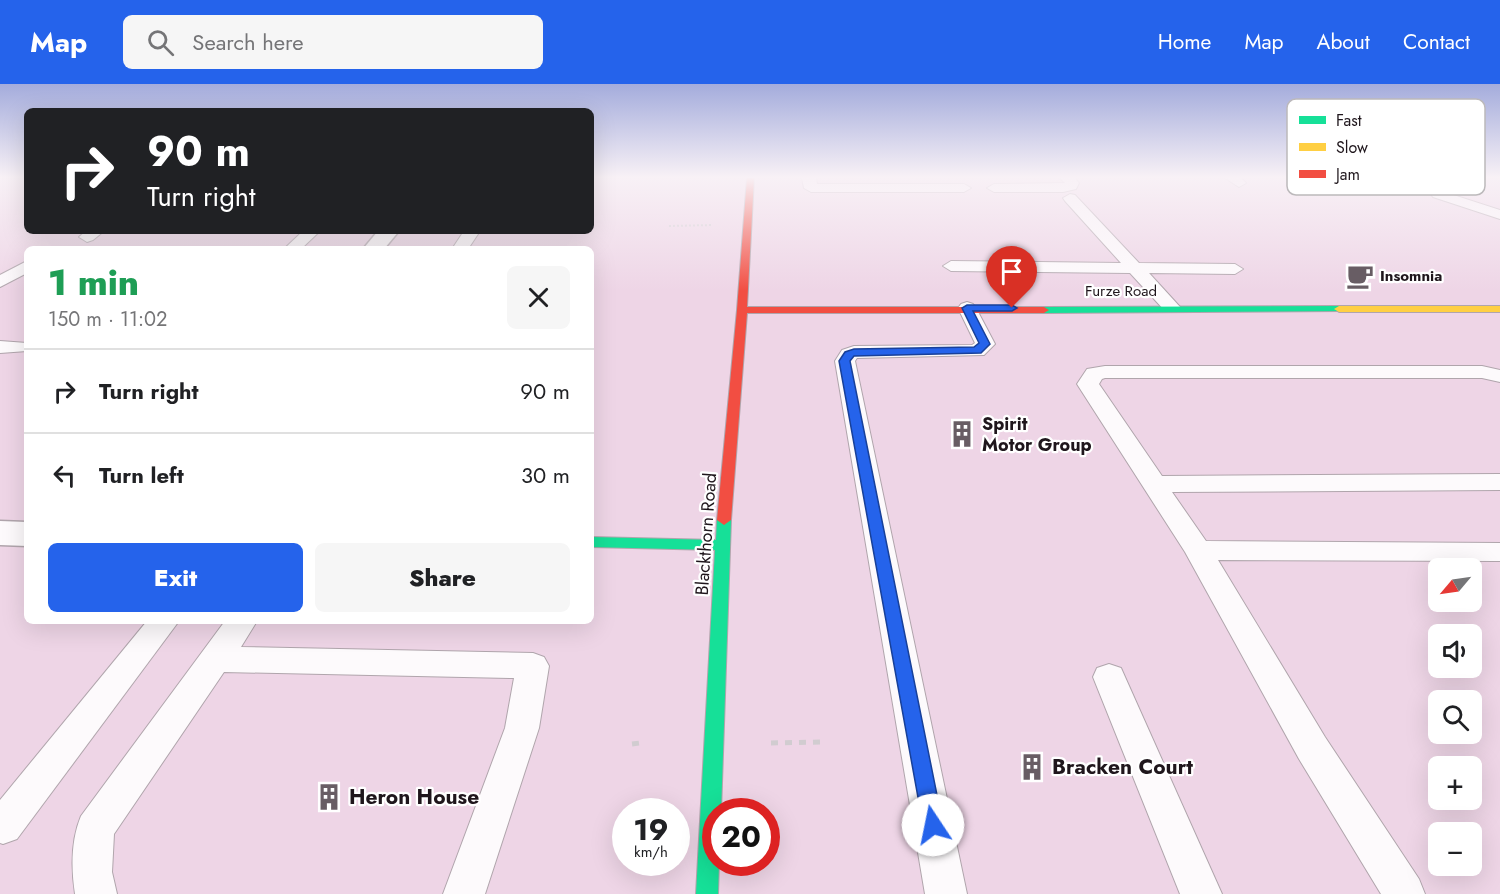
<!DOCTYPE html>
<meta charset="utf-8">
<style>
:root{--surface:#fff;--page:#f6f6f6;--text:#202124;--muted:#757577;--line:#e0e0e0;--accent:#2563eb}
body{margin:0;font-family:Jost,sans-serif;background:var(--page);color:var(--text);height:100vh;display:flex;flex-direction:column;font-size:22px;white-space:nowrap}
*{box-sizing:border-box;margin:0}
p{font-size:20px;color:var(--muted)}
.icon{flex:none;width:33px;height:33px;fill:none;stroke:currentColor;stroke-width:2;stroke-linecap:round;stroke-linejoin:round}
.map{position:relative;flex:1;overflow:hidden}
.side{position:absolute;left:24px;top:162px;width:570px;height:378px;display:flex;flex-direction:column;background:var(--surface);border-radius:9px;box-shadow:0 6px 24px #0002}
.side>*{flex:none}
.top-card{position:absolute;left:24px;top:24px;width:570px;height:126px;border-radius:9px;box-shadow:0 6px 24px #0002;background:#202124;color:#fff;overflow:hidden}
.needle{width:39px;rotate:241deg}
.tools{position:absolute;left:1428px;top:474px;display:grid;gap:12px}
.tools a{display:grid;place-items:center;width:54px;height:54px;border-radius:9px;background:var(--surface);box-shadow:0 6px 24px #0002;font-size:30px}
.speed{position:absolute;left:612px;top:714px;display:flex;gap:12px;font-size:30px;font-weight:700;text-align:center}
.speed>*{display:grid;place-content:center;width:78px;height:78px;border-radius:50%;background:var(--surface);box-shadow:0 6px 24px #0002;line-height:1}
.speed small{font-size:15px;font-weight:400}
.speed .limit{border:9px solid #d22;background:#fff;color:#111}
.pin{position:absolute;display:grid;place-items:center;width:51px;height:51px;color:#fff;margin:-62px -26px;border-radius:50% 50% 50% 0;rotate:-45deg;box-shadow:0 0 6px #0007}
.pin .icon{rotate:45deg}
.me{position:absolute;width:66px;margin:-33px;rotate:349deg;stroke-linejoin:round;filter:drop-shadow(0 0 4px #0008)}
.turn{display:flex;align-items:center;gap:21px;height:126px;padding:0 24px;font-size:27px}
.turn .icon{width:78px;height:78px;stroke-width:2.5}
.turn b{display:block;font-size:42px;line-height:51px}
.round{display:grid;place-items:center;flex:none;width:63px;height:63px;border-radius:9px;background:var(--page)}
.headline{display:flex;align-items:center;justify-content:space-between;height:102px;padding:0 24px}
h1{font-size:36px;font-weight:800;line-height:45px;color:#1e9e55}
.action{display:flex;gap:12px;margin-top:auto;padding:12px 24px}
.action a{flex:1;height:69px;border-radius:9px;background:var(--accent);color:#fff;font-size:24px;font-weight:800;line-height:69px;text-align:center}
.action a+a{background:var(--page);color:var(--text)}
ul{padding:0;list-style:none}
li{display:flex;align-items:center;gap:18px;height:84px;padding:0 24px;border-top:2px solid var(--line)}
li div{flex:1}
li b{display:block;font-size:22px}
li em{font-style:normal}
header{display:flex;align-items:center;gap:36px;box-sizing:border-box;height:84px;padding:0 30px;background:var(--accent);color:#fff}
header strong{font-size:28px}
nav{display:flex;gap:33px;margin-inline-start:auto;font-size:21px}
.search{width:420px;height:54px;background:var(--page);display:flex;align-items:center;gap:15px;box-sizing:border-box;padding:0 21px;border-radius:9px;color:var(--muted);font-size:22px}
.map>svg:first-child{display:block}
</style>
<header>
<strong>Map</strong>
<div class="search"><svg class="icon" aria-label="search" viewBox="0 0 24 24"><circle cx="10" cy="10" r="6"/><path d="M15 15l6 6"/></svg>Search here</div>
<nav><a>Home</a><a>Map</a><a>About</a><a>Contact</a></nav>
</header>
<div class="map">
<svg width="1500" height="810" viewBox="0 0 1500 810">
<rect width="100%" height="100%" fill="#efe0ea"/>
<path fill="#eed5e6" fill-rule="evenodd" d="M0 94H27V147H591V94H1500V810H0ZM27 165H591V537H27ZM1438 484H1472V518H1438ZM1438 550H1472V584H1438ZM1438 616H1472V650H1438ZM1438 682H1472V716H1438ZM626 728H676V778H626ZM716 728H766V778H716ZM1438 748H1472V782H1438Z"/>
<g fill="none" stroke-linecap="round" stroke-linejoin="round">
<defs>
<g id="lane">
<path d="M802 94H816L817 100H964L971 104 964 108H811L804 104Z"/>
<path d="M1060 94H1075L1079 99 1076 105 1063 108H994L987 104 994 100 1065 99Z"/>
<path d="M1225 94H1241L1246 99 1239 103Z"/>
<path d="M1364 94H1404C1396 101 1372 101 1364 94Z"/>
<path d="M1438 106 1500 126V135L1433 113 1431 110 1433 107Z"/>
<path d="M1070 110 1075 111 1139 179 1235 180 1243 185 1235 190 1149 189 1181 224 1178 228H1166L1130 189 951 187 943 182 951 177 1121 179 1065 117 1063 114Z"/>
<path d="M86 147H104L93 156 87 158 79 153Z"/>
<path d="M303 147H320L301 165H284Z"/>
<path d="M464 147H480L468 165H452Z"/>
<path d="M27 177V189L0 203V191Z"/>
<path d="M967 218 973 220 976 224 995 260 984 271 857 274 855 277 967 810H925L835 277 842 266 854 262 972 261 975 259 958 224 961 220Z"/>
<path d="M0 257 27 259V267L0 269Z"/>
<path d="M1105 282H1482L1500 286V298L1482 294H1105L1102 295 1099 300 1162 392 1500 390V406L1172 408 1206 457 1500 459V477L1218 476 1325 653 1419 795 1425 810H1381L1299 675 1185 468 1077 300 1087 285Z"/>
<path d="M147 537H179L17 755 3 760 0 759V716Z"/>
<path d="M225 537H257L241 563 533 569 544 573 549 582 539 644 485 810H443L505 644 514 594 224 588 114 750 112 788 117 810H75C71 784 71 756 81 732Z"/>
<path d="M1109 580 1121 584 1125 593 1222 810H1180L1093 593 1097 584Z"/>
</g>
<g id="street">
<path d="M378 147H399L384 165H363Z"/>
<path d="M0 437 27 438V462L0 461Z"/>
</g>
<g id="fast">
<path d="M1339 222 1342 223V227L1044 229 1039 226 1044 223Z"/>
<path d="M724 431 731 436 721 728H716V778H719L718 810H696L715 466 591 463V453L716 456 717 436Z"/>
</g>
<path id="slow" d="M1500 222V228H1339L1334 225 1339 222Z"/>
<path id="jam" d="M747 94H754L747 223H1044L1049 226 1044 229H747L731 436 724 441 717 436 737 226Z"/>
</defs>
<use href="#lane" stroke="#b0a5ac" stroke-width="2"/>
<use href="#street" stroke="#b0a5ac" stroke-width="3"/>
<use href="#fast" stroke="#b0a5ac" stroke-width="2"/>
<use href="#slow" stroke="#b0a5ac" stroke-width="2"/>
<use href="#jam" stroke="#b0a5ac" stroke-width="2"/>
<path stroke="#d1ccd0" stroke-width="2" stroke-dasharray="2 2" stroke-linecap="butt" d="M669 142 713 141"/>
<g stroke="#d1ccd0" stroke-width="5" stroke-dasharray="7 7" stroke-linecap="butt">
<path d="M771 659 823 658"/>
<path d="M632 660 640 659"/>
</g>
<use href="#lane" fill="#fdfafc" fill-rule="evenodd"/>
<use href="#street" fill="#fdfafc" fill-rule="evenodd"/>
<use href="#fast" fill="#16e098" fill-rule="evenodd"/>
<use href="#slow" fill="#ffcf43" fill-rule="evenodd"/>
<use href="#jam" fill="#f24e42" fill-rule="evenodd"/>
</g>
<linearGradient id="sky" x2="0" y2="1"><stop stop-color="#a4acdc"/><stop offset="0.45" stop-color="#f8f1f6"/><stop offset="1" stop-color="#f8f1f6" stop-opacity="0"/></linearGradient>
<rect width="1500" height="207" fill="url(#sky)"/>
<path fill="#2563eb" stroke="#184099" stroke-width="1.5" d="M967 221H1012L1017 224 1012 227H973L990 260 981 269 854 272 850 277 943 741 940 747 933 750 926 747 923 741 839 277 845 268 854 265 974 263 979 259 962 224Z"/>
<defs>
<symbol id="cafe-bare" viewBox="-9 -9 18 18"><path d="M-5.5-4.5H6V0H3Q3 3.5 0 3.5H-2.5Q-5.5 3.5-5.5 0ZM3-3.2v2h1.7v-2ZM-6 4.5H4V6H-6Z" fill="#685d64" stroke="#fff" stroke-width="2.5" paint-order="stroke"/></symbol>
<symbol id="building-bare" viewBox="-9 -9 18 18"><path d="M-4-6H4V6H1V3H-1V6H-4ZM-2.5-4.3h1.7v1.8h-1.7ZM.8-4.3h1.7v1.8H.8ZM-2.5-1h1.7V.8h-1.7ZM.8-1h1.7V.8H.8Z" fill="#685d64" stroke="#fff" stroke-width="2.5" paint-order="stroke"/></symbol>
</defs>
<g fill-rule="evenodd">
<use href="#cafe-bare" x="1341" y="173" width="38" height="38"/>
<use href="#building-bare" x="943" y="331" width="38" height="38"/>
<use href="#building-bare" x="1013" y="664" width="38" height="38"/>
<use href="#building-bare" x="310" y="694" width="38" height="38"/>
</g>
<g text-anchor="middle" stroke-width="4.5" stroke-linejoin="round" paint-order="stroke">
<g font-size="15" font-weight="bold" fill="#1f161c" stroke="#fff" text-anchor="start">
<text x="1380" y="197">Insomnia</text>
</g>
<g font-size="15" fill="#1f161c" stroke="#fff">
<text x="1121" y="212">Furze Road</text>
</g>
<g font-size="18" font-weight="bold" fill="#1f161c" stroke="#fff" text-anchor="start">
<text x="982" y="346">Spirit<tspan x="982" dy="21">Motor Group</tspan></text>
</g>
<g font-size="18" fill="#1f161c" stroke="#fff">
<text transform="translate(706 450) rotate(-86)" y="6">Blackthorn Road</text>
</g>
<g font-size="21" font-weight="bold" fill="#1f161c" stroke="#fff" text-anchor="start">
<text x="1052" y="690">Bracken Court</text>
<text x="349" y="720">Heron House</text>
</g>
</g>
<rect x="1287" y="15" width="198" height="96" rx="9" fill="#fff" stroke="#bcb9bb" stroke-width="1.5"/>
<rect x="1299" y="32" width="27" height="8" fill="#16e098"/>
<rect x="1299" y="59" width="27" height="8" fill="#ffcf43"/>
<rect x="1299" y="86" width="27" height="8" fill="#f24e42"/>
<g font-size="16" fill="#1f161c">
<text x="1336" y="42">Fast</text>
<text x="1336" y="69">Slow</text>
<text x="1336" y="96">Jam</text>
</g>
</svg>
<div class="tools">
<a><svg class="needle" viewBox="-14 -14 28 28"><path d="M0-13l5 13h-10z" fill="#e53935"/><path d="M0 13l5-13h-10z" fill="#757577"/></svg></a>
<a><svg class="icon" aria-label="sound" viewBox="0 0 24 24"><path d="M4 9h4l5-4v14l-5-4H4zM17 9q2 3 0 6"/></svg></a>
<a><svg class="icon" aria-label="search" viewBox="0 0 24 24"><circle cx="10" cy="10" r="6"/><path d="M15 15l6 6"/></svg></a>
<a>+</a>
<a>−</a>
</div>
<div class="speed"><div>19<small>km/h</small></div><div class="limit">20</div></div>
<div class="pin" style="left:1012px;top:224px;background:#d93025"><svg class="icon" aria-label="arrive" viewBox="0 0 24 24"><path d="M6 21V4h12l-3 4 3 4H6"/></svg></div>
<svg class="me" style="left:933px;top:741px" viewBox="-20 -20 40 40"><circle r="19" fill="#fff"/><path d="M0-13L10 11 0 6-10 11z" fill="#2563eb"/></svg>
<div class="top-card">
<div class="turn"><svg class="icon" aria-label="right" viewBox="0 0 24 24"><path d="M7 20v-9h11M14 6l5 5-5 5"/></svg><div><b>90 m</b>Turn right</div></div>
</div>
<section class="side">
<div class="headline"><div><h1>1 min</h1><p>150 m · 11:02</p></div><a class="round"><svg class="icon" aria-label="close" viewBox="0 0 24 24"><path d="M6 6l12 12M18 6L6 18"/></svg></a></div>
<ul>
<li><svg class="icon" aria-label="right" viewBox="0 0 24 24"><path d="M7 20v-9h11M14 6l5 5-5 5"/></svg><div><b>Turn right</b></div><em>90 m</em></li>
<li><svg class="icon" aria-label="left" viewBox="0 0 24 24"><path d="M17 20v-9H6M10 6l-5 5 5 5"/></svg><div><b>Turn left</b></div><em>30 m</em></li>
</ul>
<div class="action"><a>Exit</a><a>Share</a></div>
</section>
</div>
